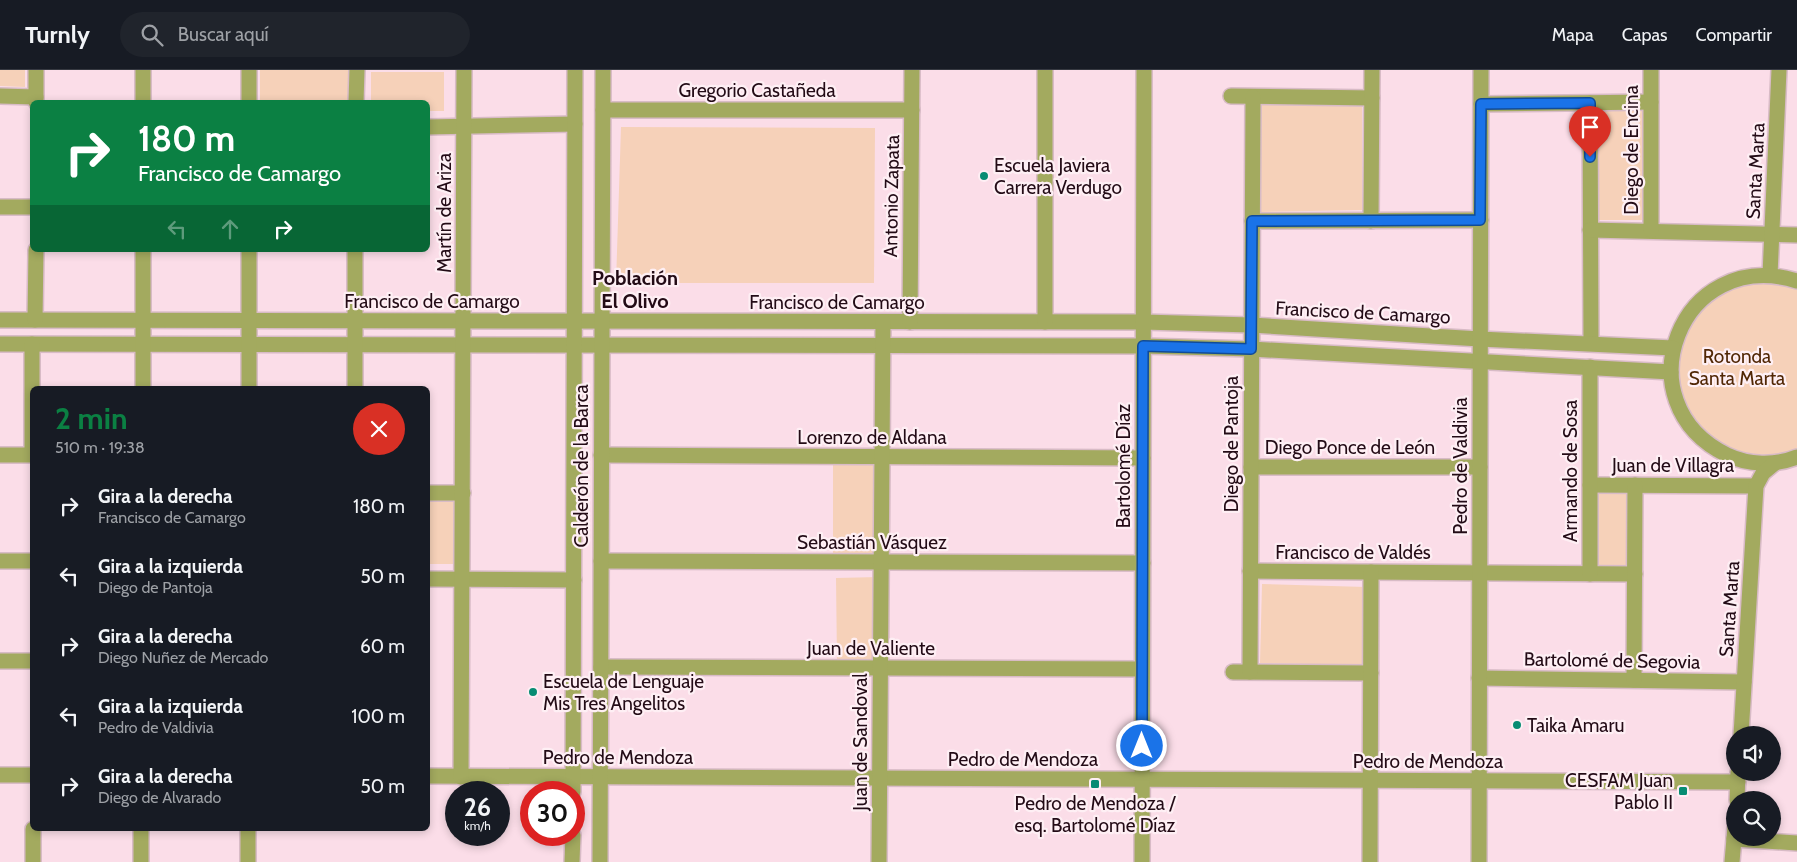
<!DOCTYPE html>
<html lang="es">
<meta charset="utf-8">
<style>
:root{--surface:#171b24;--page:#20242c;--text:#f1f3f6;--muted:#9ea1a6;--line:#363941;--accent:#0b8043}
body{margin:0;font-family:Cabin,sans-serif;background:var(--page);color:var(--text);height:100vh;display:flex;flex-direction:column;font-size:19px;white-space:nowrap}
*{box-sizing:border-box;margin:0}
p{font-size:16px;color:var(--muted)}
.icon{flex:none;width:28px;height:28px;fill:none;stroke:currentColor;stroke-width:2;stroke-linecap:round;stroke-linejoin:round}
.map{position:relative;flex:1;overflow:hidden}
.panel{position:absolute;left:30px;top:316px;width:400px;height:445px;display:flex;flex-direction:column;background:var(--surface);border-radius:8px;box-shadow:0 2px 8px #0003}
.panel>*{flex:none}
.banner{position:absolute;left:30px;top:30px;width:400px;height:152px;border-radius:8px;box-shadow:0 2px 8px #0003;background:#0b8043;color:#fff;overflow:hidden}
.tools{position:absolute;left:1726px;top:656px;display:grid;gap:10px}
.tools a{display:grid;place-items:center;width:55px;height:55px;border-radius:50%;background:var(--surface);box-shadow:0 2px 8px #0003;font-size:25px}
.speed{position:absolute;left:445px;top:711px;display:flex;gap:10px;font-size:25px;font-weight:700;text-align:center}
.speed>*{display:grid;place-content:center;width:65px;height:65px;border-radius:50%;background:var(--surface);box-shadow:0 2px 8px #0003;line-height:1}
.speed small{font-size:12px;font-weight:400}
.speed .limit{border:8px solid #d22;background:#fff;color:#111}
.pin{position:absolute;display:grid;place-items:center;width:42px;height:42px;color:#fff;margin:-51px -21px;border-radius:50% 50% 50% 0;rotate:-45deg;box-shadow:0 0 5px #0007}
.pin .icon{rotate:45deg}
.me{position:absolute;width:55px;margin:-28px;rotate:0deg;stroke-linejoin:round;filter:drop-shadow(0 0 4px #0008)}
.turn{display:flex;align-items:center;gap:18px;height:105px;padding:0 25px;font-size:22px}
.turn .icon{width:65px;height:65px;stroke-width:2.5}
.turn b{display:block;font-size:35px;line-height:42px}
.lanes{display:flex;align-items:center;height:48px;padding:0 25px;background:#0003;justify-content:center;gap:25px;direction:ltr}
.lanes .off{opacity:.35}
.round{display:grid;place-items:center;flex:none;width:52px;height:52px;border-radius:26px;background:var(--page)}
.summary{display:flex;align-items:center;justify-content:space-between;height:85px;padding:0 25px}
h1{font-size:30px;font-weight:800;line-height:38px;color:var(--accent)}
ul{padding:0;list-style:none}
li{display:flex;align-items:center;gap:15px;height:70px;padding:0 25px}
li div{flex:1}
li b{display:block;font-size:19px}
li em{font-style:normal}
header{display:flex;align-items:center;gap:30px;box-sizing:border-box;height:70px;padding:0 25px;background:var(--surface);border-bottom:1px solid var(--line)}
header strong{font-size:24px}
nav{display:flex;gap:28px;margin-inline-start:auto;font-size:18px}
.search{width:350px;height:45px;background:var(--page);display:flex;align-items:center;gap:12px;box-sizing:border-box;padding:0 18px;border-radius:28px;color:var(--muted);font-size:19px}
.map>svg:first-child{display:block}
</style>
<header>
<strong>Turnly</strong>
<div class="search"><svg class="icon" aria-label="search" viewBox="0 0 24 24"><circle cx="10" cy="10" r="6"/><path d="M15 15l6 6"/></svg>Buscar aquí</div>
<nav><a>Mapa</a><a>Capas</a><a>Compartir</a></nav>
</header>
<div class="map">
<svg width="1797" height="792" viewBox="0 0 1797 792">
<rect width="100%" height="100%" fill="#fbdde8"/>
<g fill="#f6d1b9">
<path d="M0 0H25V17L0 16Z"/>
<rect x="260" y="0" width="92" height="32"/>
<path d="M371 2H444V41H428V32H371Z"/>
<path d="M1260 33H1362V140L1261 142Z"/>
<path d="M1598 40H1643L1642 150H1597Z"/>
<path d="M621 57 875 58 874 213H616Z"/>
<path d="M1750 211 1797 216V379C1719 407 1651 327 1690 255 1697 242 1708 229 1721 222 1730 217 1741 214 1750 211Z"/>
<rect x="833" y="394" width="42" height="92"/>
<path d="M1596 417 1628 418 1627 496H1596Z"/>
<path d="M428 429 454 430 453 494H428Z"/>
<path d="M879 507V590L837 591 836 508Z"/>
<path d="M1262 514 1366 517 1365 595 1260 593Z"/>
</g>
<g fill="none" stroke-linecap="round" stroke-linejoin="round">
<defs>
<g id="minor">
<path d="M0 26 36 27"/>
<path d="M1231 26 1372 28"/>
<path d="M36 32V0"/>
<path d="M143 32V0"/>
<path d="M249 32V0"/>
<path d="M356 32 357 0"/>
<path d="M1590 33 1591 273"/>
<path d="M1481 34 1651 32"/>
<path d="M603 40H912"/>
<path d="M428 57 575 54"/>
<path d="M0 137H32"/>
<path d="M1252 151 1481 150"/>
<path d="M1371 151 1372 0"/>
<path d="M1590 160 1797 165"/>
<path d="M1651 160V0"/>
<path d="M1770 205 1779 0"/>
<path d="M1797 211C1680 175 1620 333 1727 385 1748 395 1775 396 1797 387"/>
<path d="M0 250 1143 252 1251 255 1480 269 1673 278"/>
<path d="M35 250 36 180"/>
<path d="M910 252 912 0"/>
<path d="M1045 252V0"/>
<path d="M0 274 1143 276 1251 279 1671 302"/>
<path d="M32 274V383"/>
<path d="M143 319V180"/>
<path d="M249 319V180"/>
<path d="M355 319V180"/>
<path d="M0 385H32"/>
<path d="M601 385 1143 388"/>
<path d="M1251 397H1480"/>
<path d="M1590 415 1756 416"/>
<path d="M428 423H463"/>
<path d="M0 491H32"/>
<path d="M601 491 1143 493"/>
<path d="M1250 501 1635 504"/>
<path d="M1590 504V297"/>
<path d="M428 509 574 510"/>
<path d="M0 591H32"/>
<path d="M601 597 1142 599"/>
<path d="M1233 602 1371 603"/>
<path d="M1250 602 1253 27"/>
<path d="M1479 608 1744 612"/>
<path d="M1634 610 1635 415"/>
<path d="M1741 665 1756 416 1763 403 1775 393"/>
<path d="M0 705H32"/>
<path d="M428 706 1738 712"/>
<path d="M461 707 464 0"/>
<path d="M573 722 575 0"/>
<path d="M1737 730 1738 702"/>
<path d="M1734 769 1797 773"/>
<path d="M33 792V759"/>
<path d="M141 792V759"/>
<path d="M248 792V759"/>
<path d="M572 792 573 765"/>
<path d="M600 792 603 0"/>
<path d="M879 792 883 252"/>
<path d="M1142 792 1144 0"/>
<path d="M1370 792 1371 502"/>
<path d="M1479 792 1481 0"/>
<path d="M1732 792 1735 757"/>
</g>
</defs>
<use href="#minor" stroke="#d8bbc6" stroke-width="18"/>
<use href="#minor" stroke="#a3aa5f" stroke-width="15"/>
</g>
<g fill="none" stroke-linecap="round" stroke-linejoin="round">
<defs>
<path id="route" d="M1142 676 1143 276 1251 279 1252 151 1480 150 1481 34 1590 33V87"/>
</defs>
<use href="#route" stroke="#114b97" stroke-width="12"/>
<use href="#route" stroke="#1a73e8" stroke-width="9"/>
</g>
<g fill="#078c73" stroke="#feeff4" stroke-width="2">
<circle cx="984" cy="106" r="5"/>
<circle cx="533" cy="622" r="5"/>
<circle cx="1517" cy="655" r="5"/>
<rect x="1090" y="709" width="10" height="10" rx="2.5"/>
<rect x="1678" y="716" width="10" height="10" rx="2.5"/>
</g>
<g text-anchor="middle" stroke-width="4.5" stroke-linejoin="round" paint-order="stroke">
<g font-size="19" fill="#230b16" stroke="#feeff4">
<text x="757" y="27">Gregorio Castañeda</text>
<text transform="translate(1631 80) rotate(-90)" y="7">Diego de Encina</text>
<text transform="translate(1755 101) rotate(-87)" y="7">Santa Marta</text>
<text transform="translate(891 126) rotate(-89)" y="7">Antonio Zapata</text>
<text transform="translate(444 143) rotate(-90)" y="7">Martín de Ariza</text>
<text x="432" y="238">Francisco de Camargo</text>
<text x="837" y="239">Francisco de Camargo</text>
<text transform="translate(1363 242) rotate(3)" y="7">Francisco de Camargo</text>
<text x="872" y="374">Lorenzo de Aldana</text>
<text transform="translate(1231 374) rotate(-90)" y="7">Diego de Pantoja</text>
<text x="1350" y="384">Diego Ponce de León</text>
<text x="1673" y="402">Juan de Villagra</text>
<text transform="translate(581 396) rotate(-90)" y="7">Calderón de la Barca</text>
<text transform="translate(1123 396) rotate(-90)" y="7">Bartolomé Díaz</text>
<text transform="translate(1460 396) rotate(-90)" y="7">Pedro de Valdivia</text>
<text transform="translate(1570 401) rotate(-90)" y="7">Armando de Sosa</text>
<text x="872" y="479">Sebastián Vásquez</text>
<text x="1353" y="489">Francisco de Valdés</text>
<text transform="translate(1729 539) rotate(-86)" y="7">Santa Marta</text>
<text x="871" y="585">Juan de Valiente</text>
<text transform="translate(1612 590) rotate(1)" y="7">Bartolomé de Segovia</text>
<text transform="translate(860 672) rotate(-90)" y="7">Juan de Sandoval</text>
<text x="618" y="694">Pedro de Mendoza</text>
<text x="1023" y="696">Pedro de Mendoza</text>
<text x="1428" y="698">Pedro de Mendoza</text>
</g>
<g font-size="19" fill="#230b16" stroke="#feeff4" text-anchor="start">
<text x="994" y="102">Escuela Javiera<tspan x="994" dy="22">Carrera Verdugo</tspan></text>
<text x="543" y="618">Escuela de Lenguaje<tspan x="543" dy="22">Mis Tres Angelitos</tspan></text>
<text x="1527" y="662">Taika Amaru</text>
<text x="1673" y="717" text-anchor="end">CESFAM Juan<tspan x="1673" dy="22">Pablo II</tspan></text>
<text x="1095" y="740" text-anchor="middle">Pedro de Mendoza /<tspan x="1095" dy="22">esq. Bartolomé Díaz</tspan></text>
</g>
<g font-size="19" fill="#512705" stroke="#feeff4">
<text x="1737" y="293">Rotonda<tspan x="1737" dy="22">Santa Marta</tspan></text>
</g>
<g font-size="20" font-weight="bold" fill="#230b16" stroke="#feeff4">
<text x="635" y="215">Población<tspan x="635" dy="23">El Olivo</tspan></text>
</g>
</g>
</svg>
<div class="tools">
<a><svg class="icon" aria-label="sound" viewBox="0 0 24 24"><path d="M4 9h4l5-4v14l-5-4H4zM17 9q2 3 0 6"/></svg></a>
<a><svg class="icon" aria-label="search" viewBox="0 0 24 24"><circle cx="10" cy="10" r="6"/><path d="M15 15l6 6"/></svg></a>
</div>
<div class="speed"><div>26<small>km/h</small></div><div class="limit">30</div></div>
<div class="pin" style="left:1590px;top:87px;background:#d93025"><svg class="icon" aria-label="arrive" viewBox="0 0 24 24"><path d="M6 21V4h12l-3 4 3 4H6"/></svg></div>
<svg class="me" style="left:1142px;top:676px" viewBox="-20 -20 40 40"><circle r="17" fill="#1a73e8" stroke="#fff" stroke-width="3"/><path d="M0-11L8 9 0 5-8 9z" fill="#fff"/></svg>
<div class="banner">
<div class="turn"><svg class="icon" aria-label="right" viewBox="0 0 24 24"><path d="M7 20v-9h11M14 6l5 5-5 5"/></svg><div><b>180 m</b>Francisco de Camargo</div></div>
<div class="lanes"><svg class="icon off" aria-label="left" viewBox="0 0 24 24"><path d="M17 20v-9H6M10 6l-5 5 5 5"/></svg><svg class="icon off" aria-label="ahead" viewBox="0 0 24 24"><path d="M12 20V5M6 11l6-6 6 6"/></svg><svg class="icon" aria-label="right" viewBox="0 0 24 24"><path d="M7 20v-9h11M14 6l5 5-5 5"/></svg></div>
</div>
<section class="panel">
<div class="summary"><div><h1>2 min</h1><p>510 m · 19:38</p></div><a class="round" style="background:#d93025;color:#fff"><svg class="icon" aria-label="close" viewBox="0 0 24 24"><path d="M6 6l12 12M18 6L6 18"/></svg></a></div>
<ul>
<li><svg class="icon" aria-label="right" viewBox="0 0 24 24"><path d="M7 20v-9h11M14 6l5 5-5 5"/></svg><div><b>Gira a la derecha</b><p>Francisco de Camargo</p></div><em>180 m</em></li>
<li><svg class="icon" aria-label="left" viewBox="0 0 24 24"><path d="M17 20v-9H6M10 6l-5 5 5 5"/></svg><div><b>Gira a la izquierda</b><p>Diego de Pantoja</p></div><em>50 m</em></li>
<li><svg class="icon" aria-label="right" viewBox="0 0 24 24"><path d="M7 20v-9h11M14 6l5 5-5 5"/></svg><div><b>Gira a la derecha</b><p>Diego Nuñez de Mercado</p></div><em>60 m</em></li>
<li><svg class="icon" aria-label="left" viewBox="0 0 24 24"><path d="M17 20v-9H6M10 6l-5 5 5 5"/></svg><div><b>Gira a la izquierda</b><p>Pedro de Valdivia</p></div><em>100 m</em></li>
<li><svg class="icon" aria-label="right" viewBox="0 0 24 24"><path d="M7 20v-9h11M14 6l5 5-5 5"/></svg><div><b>Gira a la derecha</b><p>Diego de Alvarado</p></div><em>50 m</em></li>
</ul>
</section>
</div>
